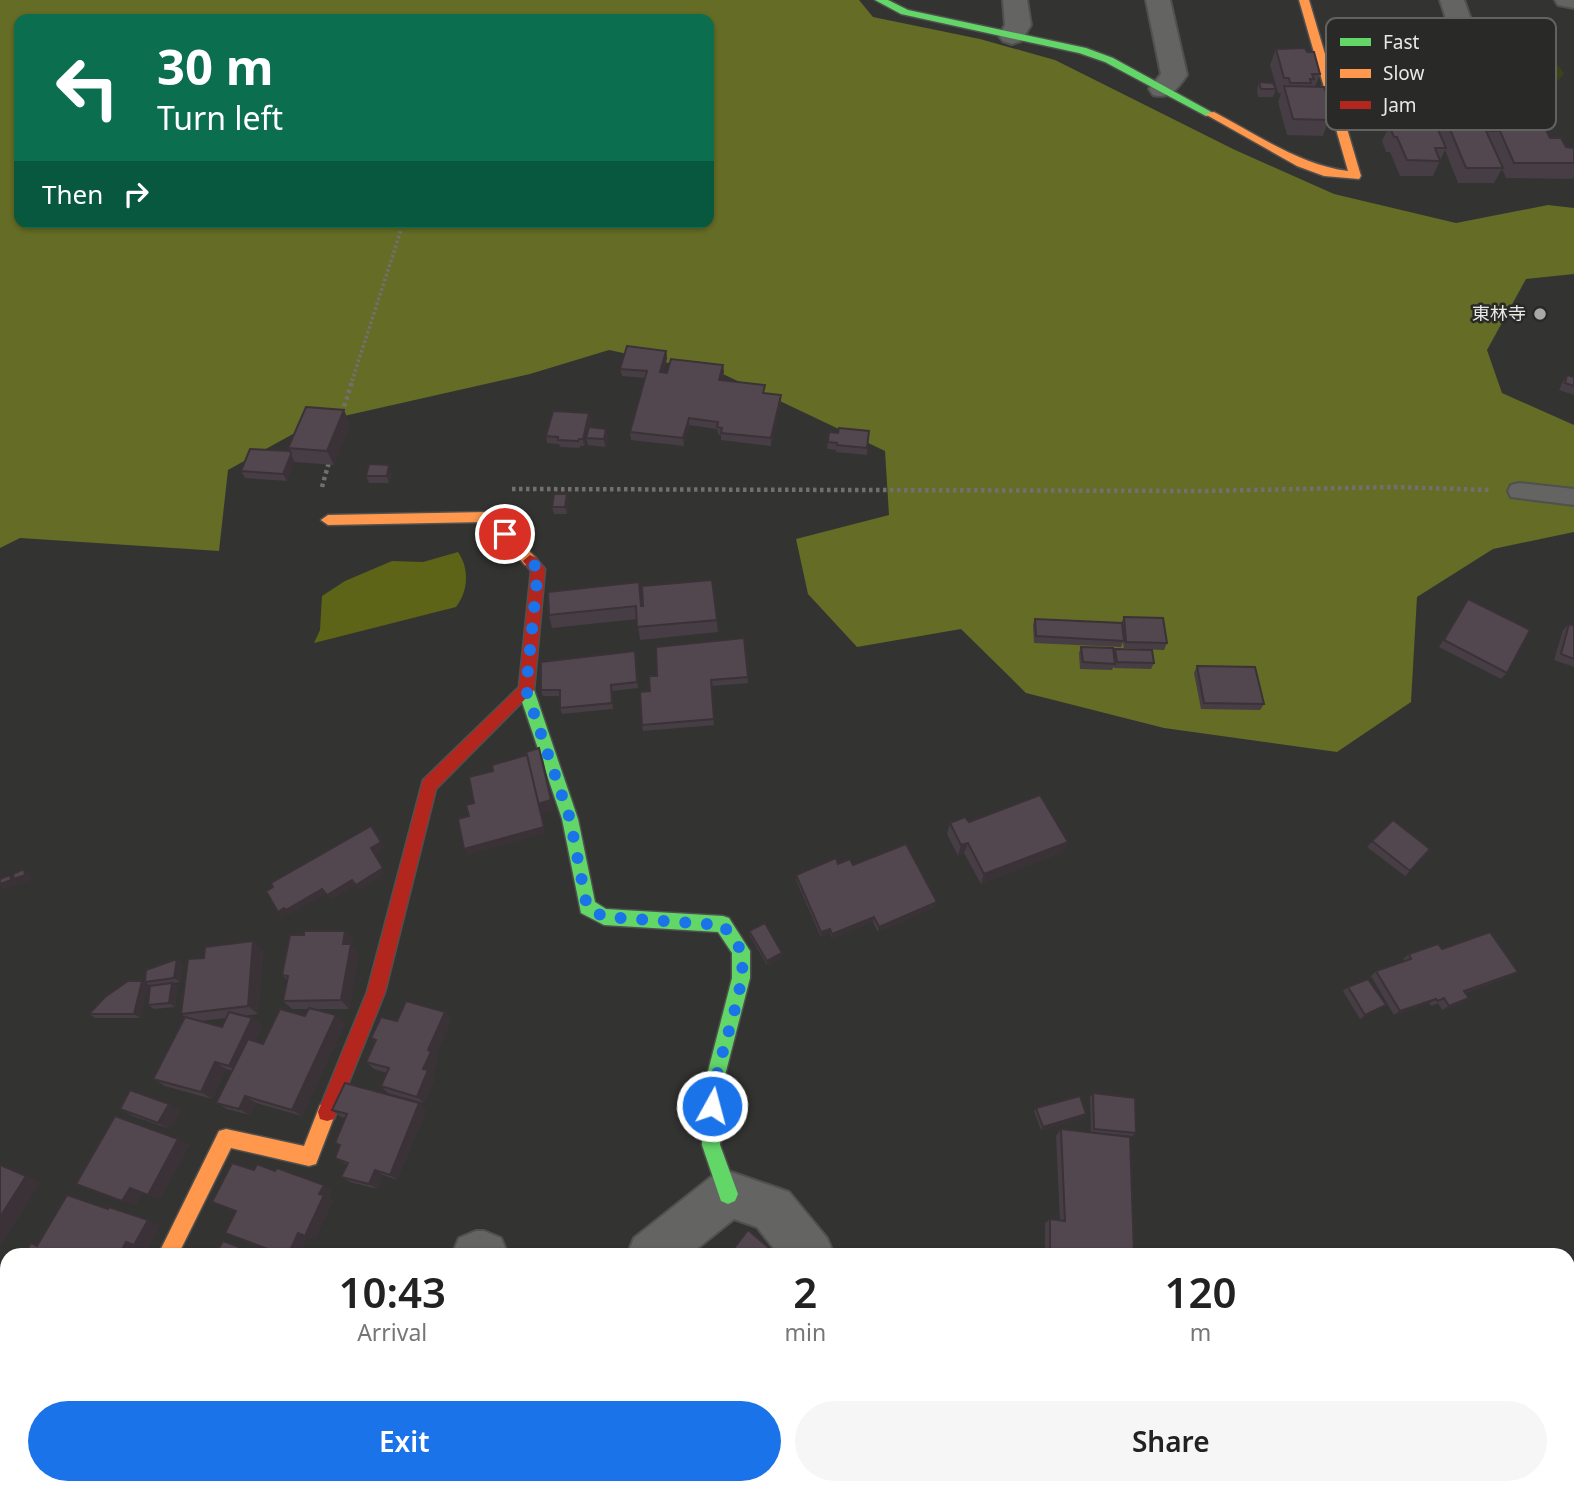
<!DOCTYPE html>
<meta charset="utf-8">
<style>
:root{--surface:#fff;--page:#f6f6f6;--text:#222;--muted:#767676;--accent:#1a73e8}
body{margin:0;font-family:"Noto Sans","Noto Sans JP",sans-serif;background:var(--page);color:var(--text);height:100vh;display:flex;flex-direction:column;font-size:26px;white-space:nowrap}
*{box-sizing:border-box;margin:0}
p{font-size:23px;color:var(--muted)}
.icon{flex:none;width:38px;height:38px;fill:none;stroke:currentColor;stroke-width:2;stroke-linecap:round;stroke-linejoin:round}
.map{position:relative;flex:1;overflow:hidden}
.side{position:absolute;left:0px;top:1248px;width:1575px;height:247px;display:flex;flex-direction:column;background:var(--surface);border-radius:21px 21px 0 0;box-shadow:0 2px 5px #0004}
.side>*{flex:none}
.hud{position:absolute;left:14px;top:14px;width:700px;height:214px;border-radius:14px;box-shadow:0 2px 5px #0004;background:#0b6e4f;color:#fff;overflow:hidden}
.pin{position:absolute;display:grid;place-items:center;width:60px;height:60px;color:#fff;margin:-30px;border:4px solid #fff;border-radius:50%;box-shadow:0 2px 7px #0007}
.me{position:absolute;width:77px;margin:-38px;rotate:7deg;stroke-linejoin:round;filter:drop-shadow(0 0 5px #0008)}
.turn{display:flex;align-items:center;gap:24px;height:147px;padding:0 28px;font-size:32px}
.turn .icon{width:91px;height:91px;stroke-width:2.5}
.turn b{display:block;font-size:49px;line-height:60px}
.then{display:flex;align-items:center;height:66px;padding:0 28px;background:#0003;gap:14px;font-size:26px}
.eta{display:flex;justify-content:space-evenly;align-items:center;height:119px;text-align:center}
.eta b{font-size:42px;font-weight:600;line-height:49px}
.button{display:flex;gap:14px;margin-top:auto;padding:14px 28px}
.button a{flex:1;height:80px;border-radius:42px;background:var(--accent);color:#fff;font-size:28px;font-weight:600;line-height:80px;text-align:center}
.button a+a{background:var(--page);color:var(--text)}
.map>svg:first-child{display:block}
</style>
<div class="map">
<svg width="1574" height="1493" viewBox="0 0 1574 1493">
<rect width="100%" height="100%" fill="#333332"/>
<path fill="#3d4117" d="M1473 17 1504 33V39L1555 61 1564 74 1542 98 1492 115 1472 100 1464 25Z"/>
<path fill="#646c25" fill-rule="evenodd" d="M0 0H859L873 17 980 39 1055 60 1233 149 1334 194 1456 223 1548 205 1574 208V274L1526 279 1487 350 1502 393 1574 425V532L1493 549 1417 597 1411 702 1337 752 1164 728 1026 693 961 629 857 647 808 594 796 539 889 515 885 451 725 375 609 350 530 374 313 423 228 470 219 551 20 538 0 548ZM19 19H709V222H19Z"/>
<path fill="#5d6417" d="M458 552C470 569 468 592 456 607L314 643 320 630 322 596 345 581 392 561 423 562Z"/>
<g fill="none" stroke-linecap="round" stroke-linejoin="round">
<defs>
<path id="lane" d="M1519 483 1574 489V505L1511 497 1508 491 1511 485Z"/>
<g id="street">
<path d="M1003 0H1027L1031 25 1021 41 1012 44 1003 41 999 36 1005 25Z"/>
<path d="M1146 0H1170L1187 75C1177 89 1171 99 1153 95L1149 89 1161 74Z"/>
<path d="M1440 0H1464L1492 79 1470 102 1461 104 1323 98 1319 92 1323 86 1332 84 1454 88 1465 77Z"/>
<path d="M1555 0H1574V8L1558 5Z"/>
<path d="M728 1171 789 1192 827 1238 834 1255H779L757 1227 734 1219 689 1255H627L634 1238 711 1177Z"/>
<path d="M476 1231H484L501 1238 508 1255H452L459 1238Z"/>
<path d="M7 1408V1461L0 1464V1411Z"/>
</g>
<g id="fast">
<path d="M875 0H888L908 10 1086 48 1113 58 1215 114 1206 116 1105 62 1079 53 901 14Z"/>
<path d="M526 684 531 685 534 690 578 819 595 902 606 909 723 916 729 918 750 951V978L722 1087 720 1145 738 1194 735 1201 728 1204 721 1201 702 1145 704 1087 732 978V953L718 932 604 925 581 913 562 819 518 690 521 685Z"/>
</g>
<g id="slow">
<path d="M1299 0H1309L1361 176 1359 179 1324 176 1297 166 1205 114 1214 112C1256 134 1300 165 1348 171Z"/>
<path d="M488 512 493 513 535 557 537 561 535 565H525L485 522 328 525 321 520 328 515Z"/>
<path d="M327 1103 334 1105 336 1112 316 1164 309 1166 231 1148 178 1255H158L219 1131 226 1129 304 1146 320 1105Z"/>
</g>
<path id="jam" d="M530 555 535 557 545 569 534 690 436 789 385 992 334 1119 327 1121 320 1119 318 1112 367 992 423 780 519 687 531 571 523 561Z"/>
</defs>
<use href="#lane" stroke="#50504f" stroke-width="4"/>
<use href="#street" stroke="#50504f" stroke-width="4"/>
<use href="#fast" stroke="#50504f" stroke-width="3"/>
<use href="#slow" stroke="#50504f" stroke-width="3"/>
<use href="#jam" stroke="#50504f" stroke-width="3"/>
<path stroke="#70706f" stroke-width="3.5" stroke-dasharray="2.5 2.5" stroke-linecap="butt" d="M352 381 401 230"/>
<g stroke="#70706f" stroke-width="4.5" stroke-dasharray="3.5 3.5" stroke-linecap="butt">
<path d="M342 413 353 379"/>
<path d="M322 487 329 462"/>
<path d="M512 489 1205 491 1393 487 1490 490"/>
</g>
<use href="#lane" fill="#646463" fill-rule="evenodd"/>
<use href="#street" fill="#646463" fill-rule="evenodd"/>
<use href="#fast" fill="#63d668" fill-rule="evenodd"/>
<use href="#slow" fill="#ff974d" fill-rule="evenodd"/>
<use href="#jam" fill="#b3261e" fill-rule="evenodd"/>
</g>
<g fill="#473d44" fill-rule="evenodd">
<path d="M1362 47 1400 64 1396 72H1370L1366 61H1361L1359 55Z"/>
<path d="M1276 49 1307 52 1320 74 1315 87 1332 110 1323 136 1287 135 1278 102 1281 93H1278L1270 65Z"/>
<path d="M1259 82 1276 89 1273 97H1258L1257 90Z"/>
<path d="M1433 88 1483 112 1521 117 1550 138 1566 147 1574 148V177L1573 179 1506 178 1502 169 1494 183H1458L1445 150 1433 176H1400L1390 152H1386L1382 141 1388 129H1386L1384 123H1379L1372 105 1375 97 1427 122 1425 125H1434L1425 104Z"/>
<path d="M666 351 667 358 663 373 724 372 722 381 765 393 781 402 771 446 721 440V435L718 434 717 429 689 425 684 446 631 440 630 432 645 378 622 376 620 369Z"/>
<path d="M1567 375 1574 377V395L1559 390 1562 383Z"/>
<path d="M589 413 590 421 588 433 608 436 605 447 588 445 586 438 584 446H580V448L560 447 559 444 547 443 546 436Z"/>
<path d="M350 424 334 465 295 462 294 461 287 481 245 478 241 471 290 451 288 448Z"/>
<path d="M869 431 867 455 836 452V450L827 449 829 432 838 433Z"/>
<path d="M392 472 389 483H369L366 476Z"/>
<path d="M569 501 567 514H554L552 507Z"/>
<path d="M712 580 718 632 640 640 637 619 552 628 549 615 639 582 642 606Z"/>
<path d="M1468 599 1507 673 1501 679 1439 647 1463 606Z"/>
<path d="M1124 617 1167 643 1164 650 1124 648 1123 642 1121 647 1034 643 1033 625 1035 619 1121 623Z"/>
<path d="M1569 624 1574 626V667L1554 660 1563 630Z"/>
<path d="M744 638 748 683 712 686 714 725 643 731 642 725 650 691 657 676Z"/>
<path d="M1081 647 1114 651 1115 649 1154 663 1151 669 1114 668V666L1112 670 1080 669 1079 653Z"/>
<path d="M635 651 638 688 612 691 613 709 562 714 560 708V696H543L541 690Z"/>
<path d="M1197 666 1264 704 1260 710 1201 709 1194 673Z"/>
<path d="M1393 820 1410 871 1405 876 1367 847Z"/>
<path d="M969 822 1063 852 981 884 964 853 958 856 947 834 950 823Z"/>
<path d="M838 864 853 865 935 907 878 932 873 922 832 938 830 933 821 937 796 880V875Z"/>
<path d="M345 931 353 940 352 946 358 953 349 1009H312L345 1023 302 1116 256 1103 250 1115 227 1109 216 1103 232 1071 226 1069 212 1099 165 1086 153 1079 185 1017 181 1014 263 950 258 1014 243 1016 252 1018 262 1026 255 1041 263 1044 305 1016 309 1009H292L283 1001 287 980 282 975 304 935ZM226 1018 222 1027 201 1021Z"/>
<path d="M749 931 782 957 767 965 750 936Z"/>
<path d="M1442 949 1518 972 1511 976 1465 993 1469 998 1463 1003 1442 1010 1438 1003 1432 1006 1429 1003 1394 1015 1371 976 1376 971 1405 961 1403 959 1409 954Z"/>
<path d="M183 963 180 982 172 983 177 987 175 1007 154 1009 148 1005 150 986 145 982Z"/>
<path d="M148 986 140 1018H95L89 1014Z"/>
<path d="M1348 987 1381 1009 1360 1019 1343 991Z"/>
<path d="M445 1012 451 1020 435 1056 438 1059 432 1073 435 1077 424 1103 388 1093 381 1086 387 1073 374 1069 366 1062 375 1042 371 1038 397 1021Z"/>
<path d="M1093 1093 1136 1133 1132 1136 1091 1132 1090 1097Z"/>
<path d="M1036 1108 1086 1114 1083 1118 1041 1130 1034 1111Z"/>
<path d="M120 1109 181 1110 170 1129 133 1116Z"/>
<path d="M332 1110H426L397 1180 383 1175 377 1189 350 1182 341 1177 347 1165 335 1158 340 1147 335 1143 345 1118 341 1117Z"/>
<path d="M1061 1129 1134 1255H1045V1223L1050 1219 1060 1220 1056 1136Z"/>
<path d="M943 1488H1058L1057 1493H943Z"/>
</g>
<g fill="#3a3237">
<path d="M666 351 667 358 661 380 660 372Z"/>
<path d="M723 365 724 372 720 388 719 380Z"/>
<path d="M781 395V402L771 446V438Z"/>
<path d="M344 410 350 424 334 465 327 451Z"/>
<path d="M589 413 590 421 584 446 583 439Z"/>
<path d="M689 418V425L684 446 683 438Z"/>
<path d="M606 429 608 436 605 447 604 439Z"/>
<path d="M291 454 294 461 287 481 283 474Z"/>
<path d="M389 465 392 472 389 483 387 476Z"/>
<path d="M567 494 569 501 567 514 565 507Z"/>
<path d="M539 748 543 759 555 811 542 814 546 833 467 855 464 849 538 804Z"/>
<path d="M371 826 385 848 375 854 387 873 360 890 356 886 331 900 327 895 352 880 371 848Z"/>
<path d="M1068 842 1063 852 981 884 984 874Z"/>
<path d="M968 843 964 853 958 856 961 845Z"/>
<path d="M24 869 31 874 32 880 21 884 17 881 18 885 5 890 0 886V884L10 875 15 879Z"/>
<path d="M322 889 326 894 290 915 288 913 282 917 278 912Z"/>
<path d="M937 902 935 907 878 932 879 927Z"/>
<path d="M874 917 873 922 832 938V934Z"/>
<path d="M830 929V933L821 937V932Z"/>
<path d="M345 931 353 940 352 946 358 953 349 1009 341 1000 343 944Z"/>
<path d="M253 941 263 950 258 1014 248 1006Z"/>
<path d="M782 953V957L767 965V961Z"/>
<path d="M177 959 183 963 180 982 174 978Z"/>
<path d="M1518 972 1511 976 1458 995 1464 991Z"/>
<path d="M142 981 148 986 140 1018 134 1014Z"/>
<path d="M172 983 177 987 175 1007 169 1003Z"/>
<path d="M1469 998 1463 1003 1442 1010 1449 1006Z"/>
<path d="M1436 999 1429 1003 1394 1015 1400 1011Z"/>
<path d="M1386 1005 1381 1009 1360 1019 1365 1015Z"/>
<path d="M445 1012 451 1020 435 1056 438 1059 432 1073 435 1077 424 1103 417 1097 428 1050Z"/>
<path d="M336 1015 345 1023 302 1116 292 1110Z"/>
<path d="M252 1018 262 1026 239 1073 229 1066Z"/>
<path d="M215 1062 226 1069 212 1099 201 1092Z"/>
<path d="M245 1096 256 1103 250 1115 239 1109Z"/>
<path d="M419 1103 426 1110 397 1180 390 1175Z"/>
<path d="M169 1104 181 1110 170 1129 158 1123Z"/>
<path d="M1086 1114 1083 1118 1041 1130 1043 1127Z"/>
<path d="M178 1139 190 1145 160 1200 148 1195Z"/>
<path d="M0 1164 41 1182 0 1247Z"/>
<path d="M375 1170 383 1175 377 1189 369 1184Z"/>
<path d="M324 1185 333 1190 329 1198 334 1200 315 1240 305 1236 319 1194Z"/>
<path d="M130 1188 143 1193 136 1206 122 1201Z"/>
<path d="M148 1220 161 1225 148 1249 139 1246 135 1255H119L126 1242Z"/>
<path d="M298 1233 308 1237 300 1255H288Z"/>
<path d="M112 1488H129L141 1493H124Z"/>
<path d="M218 1488H231L242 1492 241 1493H229Z"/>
</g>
<g fill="#53474f" stroke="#3a3237" stroke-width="2">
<path d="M1305 48 1307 52H1314L1320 74H1312L1314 79H1310L1311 83H1290L1289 78H1284L1276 49Z"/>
<path d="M1259 82 1273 83 1276 89H1261Z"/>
<path d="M1284 86 1324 87 1332 110H1328L1329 120 1293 119Z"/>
<path d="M1433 88H1473L1483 112H1518L1521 117H1530L1535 128H1545L1550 138H1561L1566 147 1574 148V163H1514L1500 131H1486L1503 168H1466Z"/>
<path d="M1389 125H1436L1446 148H1435L1440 161 1407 160 1397 137H1394Z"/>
<path d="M627 346 666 351 660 372 667 373 671 359 723 365 719 380 765 385 763 393 781 395 771 438 721 433 722 428 717 427 718 422 689 418 683 438 630 432 647 371 620 369Z"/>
<path d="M1567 375 1574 377V386L1565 383Z"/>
<path d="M306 407 344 410 327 451 288 448Z"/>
<path d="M553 411 589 413 583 439H579L578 441 558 440V437L546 436Z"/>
<path d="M589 427 606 429 604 439 586 438Z"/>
<path d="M839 428 869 431 867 448 837 445V443L828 442 829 432 838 433Z"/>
<path d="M250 449 290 451 291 454 283 474 241 471Z"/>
<path d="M369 464 389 465 387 476H366Z"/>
<path d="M554 494H567L565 507H552Z"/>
<path d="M712 580 717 620 637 627 636 606 549 615 548 592 639 582 641 606H643L642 586Z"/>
<path d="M1468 599 1530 630 1507 673 1444 640Z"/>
<path d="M1124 617 1163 618 1167 643 1126 642Z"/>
<path d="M1035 619 1122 623 1124 641 1036 636Z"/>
<path d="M1569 624 1574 626V659L1561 654Z"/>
<path d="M744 638 748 677 711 680 714 719 642 725 640 692 650 691 649 676H657L656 647Z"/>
<path d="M1081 647 1113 648 1115 664 1083 662Z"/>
<path d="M1115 649 1152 650 1154 663 1117 662Z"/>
<path d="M635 651 637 682 611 685 612 703 560 708V690H541V662Z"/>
<path d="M1197 666 1255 667 1264 704 1204 703Z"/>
<path d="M539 748 551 800 538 804 526 752Z"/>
<path d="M527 755 544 827 464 849 458 819 469 816 466 805 474 803 469 777 493 771 492 765Z"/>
<path d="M1040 795 1068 842 984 874 968 843 961 845 950 823 965 817 969 822Z"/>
<path d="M1393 820 1430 849 1410 871 1372 841Z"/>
<path d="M371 826 381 842 371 848 383 868 356 885 352 880 327 895 322 889 286 910 284 908 278 912 266 891 273 887 271 883Z"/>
<path d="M906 844 937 902 879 927 874 917 832 934 830 929 821 932 796 875 836 858 838 864 850 859 853 865Z"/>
<path d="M24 869 25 875 14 879 13 874Z"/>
<path d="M10 875 11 880 0 884V879Z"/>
<path d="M765 923 782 953 767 961 749 931Z"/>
<path d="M304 931H345L343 944H351L341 1000 283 1001 288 976 282 975 290 935H304Z"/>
<path d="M1490 932 1518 972 1464 991 1469 998 1449 1006 1444 998 1438 1001 1436 999 1400 1011 1376 971 1411 959 1409 954 1438 944 1442 949Z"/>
<path d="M253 941 248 1006 181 1014 188 959 204 958 205 947Z"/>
<path d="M177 959 174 978 145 982 146 970Z"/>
<path d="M1368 979 1386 1005 1365 1015 1348 987Z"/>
<path d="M128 981H142L134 1014H89L105 997Z"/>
<path d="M172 983 169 1003 148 1005 150 986Z"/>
<path d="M406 1001 445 1012 428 1050 431 1052 423 1069 428 1070 417 1097 381 1086 389 1068 366 1062 376 1040 371 1038 381 1017 397 1021Z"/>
<path d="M309 1008 336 1015 292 1110 245 1096 239 1109 216 1103 248 1039 263 1044 280 1009 305 1016Z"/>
<path d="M229 1012 252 1018 229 1066 215 1062 201 1092 153 1079 185 1017 222 1027Z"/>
<path d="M345 1083 419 1103 390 1175 375 1170 369 1184 341 1177 348 1163 335 1158 340 1145 335 1143 347 1114 332 1110Z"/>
<path d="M130 1090 169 1104 158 1123 120 1109Z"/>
<path d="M1093 1093 1135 1098 1136 1133 1094 1129Z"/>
<path d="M1080 1096 1086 1114 1043 1127 1036 1108Z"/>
<path d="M115 1116 178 1139 148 1195 130 1188 122 1201 76 1184Z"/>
<path d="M1061 1129 1130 1137 1134 1255H1050V1219L1065 1221Z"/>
<path d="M232 1163 254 1170 257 1164 275 1171 277 1168 324 1185 319 1194 324 1195 305 1236 298 1233 288 1255H284L225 1233 236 1211 212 1202Z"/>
<path d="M0 1165 26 1176 0 1217Z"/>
<path d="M67 1195 108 1209 109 1207 148 1220 134 1245 126 1242 119 1255H24L31 1243 37 1246Z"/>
<path d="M748 1230 777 1255H729Z"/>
<path d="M223 1241 260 1255H215Z"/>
<path d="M7 1296V1386L0 1383V1309Z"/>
<path d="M102 1488H112L124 1493H99Z"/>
<path d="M218 1488 229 1493H193L196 1489Z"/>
<path d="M947 1488H1058L1057 1493H946Z"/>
</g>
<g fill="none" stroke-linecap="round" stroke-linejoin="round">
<path stroke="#1a73e8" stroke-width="12" stroke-dasharray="0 21.6" d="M505 534 538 569 526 690 570 819 587 907 604 917 723 925C728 932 738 943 741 952 750 986 713 1064 712 1106"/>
</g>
<circle fill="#a9a9a7" stroke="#292a27" stroke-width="2.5" cx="1540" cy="314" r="7"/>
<g text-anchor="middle" stroke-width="5" stroke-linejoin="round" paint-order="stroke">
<g font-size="18" fill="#e8e8e6" stroke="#292a27" text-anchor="end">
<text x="1526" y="320">東林寺</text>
</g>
</g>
<rect x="1326" y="18" width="230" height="112" rx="10" fill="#292a27" stroke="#626360" stroke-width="2"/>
<rect x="1340" y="38" width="31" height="8" fill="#63d668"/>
<rect x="1340" y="69" width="31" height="9" fill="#ff974d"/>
<rect x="1340" y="101" width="31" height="8" fill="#b3261e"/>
<g font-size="19" fill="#e8e8e6">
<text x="1383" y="49">Fast</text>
<text x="1383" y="80">Slow</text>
<text x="1383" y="112">Jam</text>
</g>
</svg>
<div class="pin" style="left:505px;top:534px;background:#d93025"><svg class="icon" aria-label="arrive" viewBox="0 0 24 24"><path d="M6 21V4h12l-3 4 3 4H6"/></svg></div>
<svg class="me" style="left:712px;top:1106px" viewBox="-20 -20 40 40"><circle r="17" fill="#1a73e8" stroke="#fff" stroke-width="3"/><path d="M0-11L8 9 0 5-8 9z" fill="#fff"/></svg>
<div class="hud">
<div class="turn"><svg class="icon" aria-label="left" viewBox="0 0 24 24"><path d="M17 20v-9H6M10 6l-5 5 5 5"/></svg><div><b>30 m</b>Turn left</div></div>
<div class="then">Then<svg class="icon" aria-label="right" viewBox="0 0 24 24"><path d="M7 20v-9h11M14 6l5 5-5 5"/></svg></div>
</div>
<section class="side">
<div class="eta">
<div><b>10:43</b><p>Arrival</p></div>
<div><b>2</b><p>min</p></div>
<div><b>120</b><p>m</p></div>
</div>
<div class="button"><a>Exit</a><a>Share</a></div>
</section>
</div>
